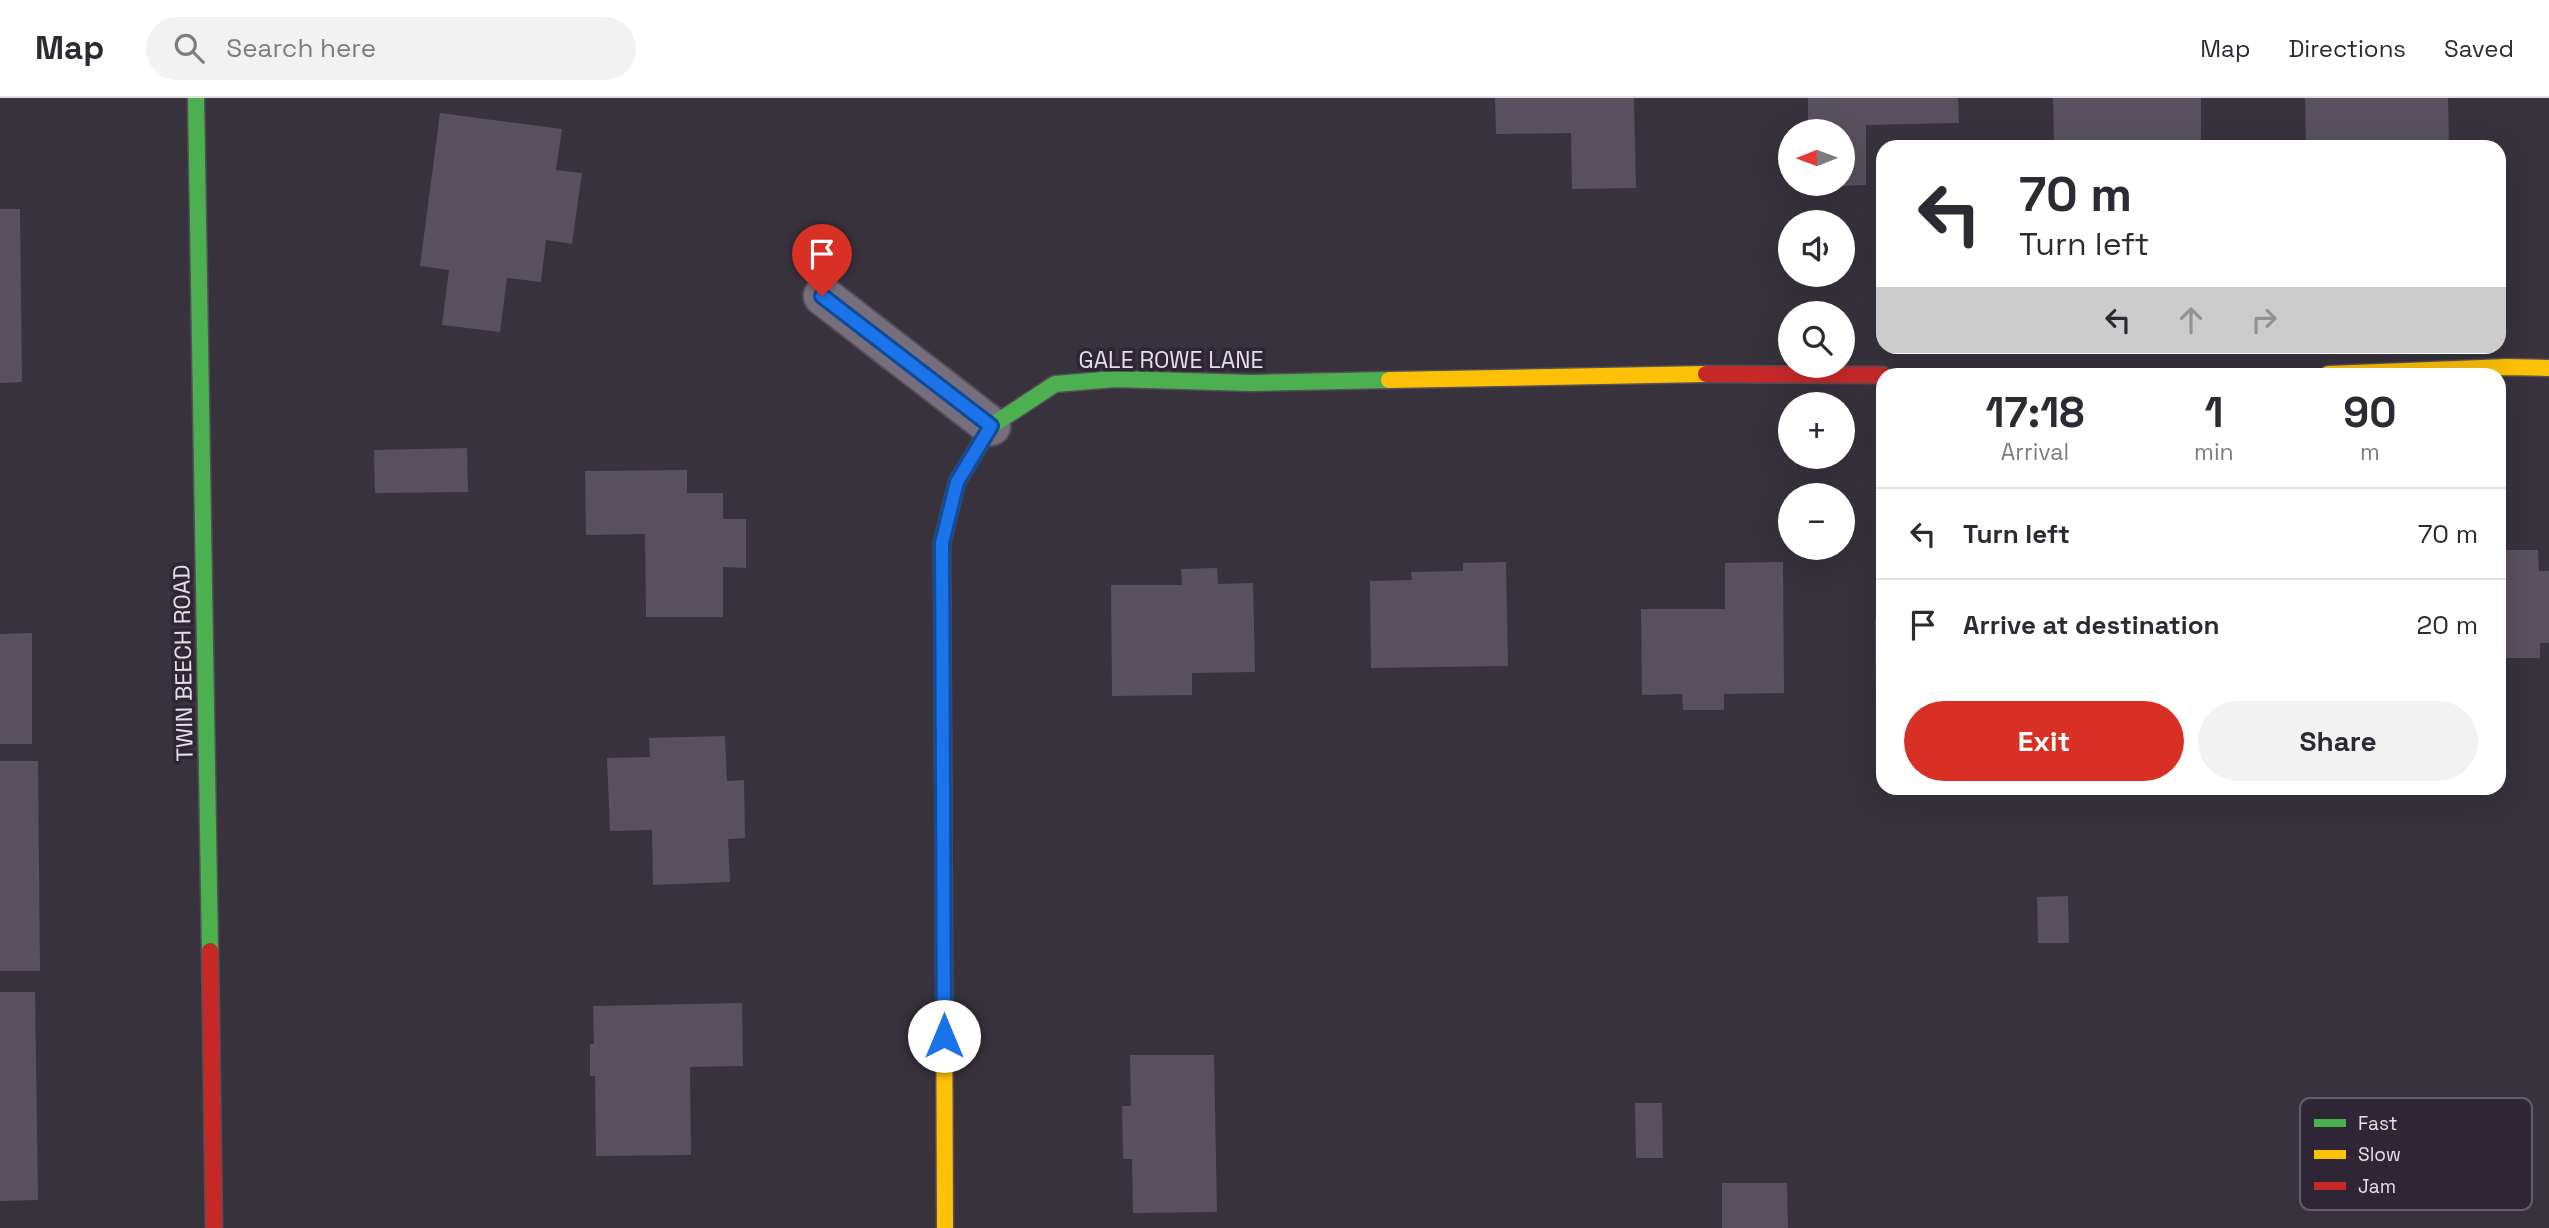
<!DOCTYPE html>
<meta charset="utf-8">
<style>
:root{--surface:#fff;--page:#f2f2f3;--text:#2b2b33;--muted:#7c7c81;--line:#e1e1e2;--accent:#d93025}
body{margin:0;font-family:"Space Grotesk",sans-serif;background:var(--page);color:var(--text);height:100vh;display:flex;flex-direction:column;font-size:26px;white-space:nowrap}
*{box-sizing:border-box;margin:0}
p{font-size:23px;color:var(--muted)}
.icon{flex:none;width:38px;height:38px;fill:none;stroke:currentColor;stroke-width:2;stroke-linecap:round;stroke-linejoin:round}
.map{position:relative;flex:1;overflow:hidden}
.panel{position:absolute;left:1876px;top:270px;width:630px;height:427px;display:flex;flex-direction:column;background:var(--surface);border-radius:21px;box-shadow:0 7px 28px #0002}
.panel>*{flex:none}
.guide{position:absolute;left:1876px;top:42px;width:630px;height:214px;border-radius:21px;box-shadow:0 7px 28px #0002;background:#fff;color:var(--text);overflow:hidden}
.needle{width:46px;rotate:269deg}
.tools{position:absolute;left:1778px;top:21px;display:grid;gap:14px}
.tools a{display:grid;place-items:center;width:77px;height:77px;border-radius:50%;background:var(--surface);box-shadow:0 7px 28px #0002;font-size:35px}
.pin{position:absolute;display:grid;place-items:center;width:60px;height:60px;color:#fff;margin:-72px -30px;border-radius:50% 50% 50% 0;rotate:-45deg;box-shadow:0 0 7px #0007}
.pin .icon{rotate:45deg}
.me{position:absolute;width:77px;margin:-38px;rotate:0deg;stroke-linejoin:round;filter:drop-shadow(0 0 5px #0008)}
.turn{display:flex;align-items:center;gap:24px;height:147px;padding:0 28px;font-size:32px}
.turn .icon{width:91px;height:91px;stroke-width:2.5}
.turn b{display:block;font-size:49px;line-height:60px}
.lanes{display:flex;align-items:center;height:66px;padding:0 28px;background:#0003;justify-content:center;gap:35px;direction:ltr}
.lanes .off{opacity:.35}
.eta{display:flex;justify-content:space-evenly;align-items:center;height:119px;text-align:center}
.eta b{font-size:42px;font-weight:600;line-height:49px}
.primary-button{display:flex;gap:14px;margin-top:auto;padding:14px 28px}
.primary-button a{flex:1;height:80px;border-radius:42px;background:var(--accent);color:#fff;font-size:28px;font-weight:600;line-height:80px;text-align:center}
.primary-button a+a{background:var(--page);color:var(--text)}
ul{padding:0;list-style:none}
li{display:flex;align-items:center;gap:21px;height:91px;padding:0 28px;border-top:2px solid var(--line)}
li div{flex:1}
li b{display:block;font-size:26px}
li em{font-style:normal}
header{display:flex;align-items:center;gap:42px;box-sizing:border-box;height:98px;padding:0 35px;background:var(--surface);border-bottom:2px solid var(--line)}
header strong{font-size:33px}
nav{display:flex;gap:38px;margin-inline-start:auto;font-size:24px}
.search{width:490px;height:63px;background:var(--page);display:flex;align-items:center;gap:18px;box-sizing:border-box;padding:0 24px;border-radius:38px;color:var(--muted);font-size:26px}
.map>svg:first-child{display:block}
</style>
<header>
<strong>Map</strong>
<div class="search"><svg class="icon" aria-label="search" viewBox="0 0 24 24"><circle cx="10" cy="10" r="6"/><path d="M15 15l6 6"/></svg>Search here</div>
<nav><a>Map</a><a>Directions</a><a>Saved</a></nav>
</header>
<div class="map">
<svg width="2549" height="1130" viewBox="0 0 2549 1130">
<rect width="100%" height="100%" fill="#37323c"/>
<g fill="#58505e">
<path d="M1495 0H1634L1636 90 1572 91 1571 35 1496 36Z"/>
<path d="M1808 0H1958L1959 25 1866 27V87L1843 88V33H1808Z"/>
<path d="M2053 0H2201V49H2054Z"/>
<path d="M2305 0H2448L2449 49 2306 47Z"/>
<path d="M440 15 562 31 556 72 582 75 572 146 546 142 541 184 507 180 500 234 442 227 449 172 420 168Z"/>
<path d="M0 111H20L22 284 0 285Z"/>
<path d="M467 350 468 394 375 395 374 352Z"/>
<path d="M687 372V395H723V421H746V470L723 469V519H646L645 436 586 437 585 373Z"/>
<path d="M2499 452H2538L2539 473H2549V545H2540V560H2499Z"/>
<path d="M1506 464 1508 568 1371 570 1370 483 1412 482 1411 474 1463 473V465Z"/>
<path d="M1783 464 1784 595 1724 596V612H1683L1682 596 1642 597 1641 511H1725V465Z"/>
<path d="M1217 470 1218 486 1253 485 1255 574 1192 575V597L1112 598 1111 487H1182L1181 471Z"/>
<path d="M1875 521H1883V618H1876Z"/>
<path d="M32 535V646H0V536Z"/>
<path d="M725 638 727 683 744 682 745 740 728 741 730 784 653 787 652 732 610 733 607 660 650 659 649 640Z"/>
<path d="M0 663H38L40 873H0Z"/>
<path d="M2068 798 2069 845H2038L2037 799Z"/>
<path d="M0 894H35L38 1102 0 1103Z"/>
<path d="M742 905 743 968 690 969 691 1057 596 1058 595 978H590V946H594L593 908Z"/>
<path d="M1130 957H1214L1217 1114 1133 1115 1132 1061H1123L1122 1008H1131Z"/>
<path d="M1635 1005H1662L1663 1060H1636Z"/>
<path d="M1722 1085H1787L1788 1130H1722Z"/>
</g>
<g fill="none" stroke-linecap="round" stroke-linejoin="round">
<defs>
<path id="street" d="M823 198 991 328"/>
<g id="fast">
<path d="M196 0 210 853"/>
<path d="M944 863 942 445 957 384 991 328 1055 286 1115 281 1252 285 1389 282"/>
</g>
<g id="slow">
<path d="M2328 276 2506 269 2549 270"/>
<path d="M1389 282 1706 276"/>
<path d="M944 863 945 1130"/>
</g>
<g id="jam">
<path d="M1706 276 1883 277"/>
<path d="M210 853 214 1130"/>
</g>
</defs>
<use href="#street" stroke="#534e57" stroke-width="42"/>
<use href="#fast" stroke="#534e57" stroke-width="19"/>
<use href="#slow" stroke="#534e57" stroke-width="19"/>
<use href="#jam" stroke="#534e57" stroke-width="19"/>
<use href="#street" stroke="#776e7d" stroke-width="38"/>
<use href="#fast" stroke="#4caf50" stroke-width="16"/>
<use href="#slow" stroke="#ffc107" stroke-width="16"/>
<use href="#jam" stroke="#c62828" stroke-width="16"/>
</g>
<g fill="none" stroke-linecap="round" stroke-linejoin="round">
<defs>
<path id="route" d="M822 198 991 328 957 384 942 445 944 938"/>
</defs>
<use href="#route" stroke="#114b97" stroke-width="18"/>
<use href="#route" stroke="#1a73e8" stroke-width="12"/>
</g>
<g text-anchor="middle" stroke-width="7" stroke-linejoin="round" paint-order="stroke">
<g font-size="23" fill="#e4dee8" stroke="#2e2634">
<text x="1171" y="270">GALE ROWE LANE</text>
<text transform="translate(183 565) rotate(-91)" y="8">TWIN BEECH ROAD</text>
</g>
</g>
<rect x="2300" y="1000" width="232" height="112" rx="10" fill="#2e2634" stroke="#655d6a" stroke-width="2"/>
<rect x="2314" y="1021" width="32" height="8" fill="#4caf50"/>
<rect x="2314" y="1052" width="32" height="9" fill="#ffc107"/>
<rect x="2314" y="1084" width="32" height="8" fill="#c62828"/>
<g font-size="19" fill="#e4dee8">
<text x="2358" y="1032">Fast</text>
<text x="2358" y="1063">Slow</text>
<text x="2358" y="1095">Jam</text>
</g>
</svg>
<div class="tools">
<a><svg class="needle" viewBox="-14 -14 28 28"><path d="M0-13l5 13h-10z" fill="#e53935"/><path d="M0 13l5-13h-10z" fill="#7c7c81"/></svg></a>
<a><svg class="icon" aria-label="sound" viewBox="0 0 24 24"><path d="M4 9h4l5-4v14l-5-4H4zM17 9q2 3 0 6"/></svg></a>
<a><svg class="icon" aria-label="search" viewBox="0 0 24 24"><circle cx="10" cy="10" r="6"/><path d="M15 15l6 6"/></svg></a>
<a>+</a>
<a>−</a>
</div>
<div class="pin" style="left:822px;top:198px;background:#d93025"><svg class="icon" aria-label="arrive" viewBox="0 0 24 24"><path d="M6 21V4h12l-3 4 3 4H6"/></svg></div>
<svg class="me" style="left:944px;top:938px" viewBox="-20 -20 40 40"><circle r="19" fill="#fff"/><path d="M0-13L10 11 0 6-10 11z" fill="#1a73e8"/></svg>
<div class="guide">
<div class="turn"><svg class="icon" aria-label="left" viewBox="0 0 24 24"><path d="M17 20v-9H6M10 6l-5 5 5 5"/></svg><div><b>70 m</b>Turn left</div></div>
<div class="lanes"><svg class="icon" aria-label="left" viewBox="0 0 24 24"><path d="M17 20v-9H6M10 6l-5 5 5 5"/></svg><svg class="icon off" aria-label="ahead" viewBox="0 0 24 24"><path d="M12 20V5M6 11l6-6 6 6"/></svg><svg class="icon off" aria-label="right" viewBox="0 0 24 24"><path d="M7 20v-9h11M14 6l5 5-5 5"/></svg></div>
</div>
<section class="panel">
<div class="eta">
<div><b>17:18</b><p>Arrival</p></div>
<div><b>1</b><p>min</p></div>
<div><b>90</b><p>m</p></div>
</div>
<ul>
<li><svg class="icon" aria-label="left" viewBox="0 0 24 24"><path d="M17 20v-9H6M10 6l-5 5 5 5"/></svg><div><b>Turn left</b></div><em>70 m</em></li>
<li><svg class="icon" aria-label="arrive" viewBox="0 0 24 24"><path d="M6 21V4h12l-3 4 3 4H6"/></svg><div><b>Arrive at destination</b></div><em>20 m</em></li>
</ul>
<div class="primary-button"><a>Exit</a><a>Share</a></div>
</section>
</div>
